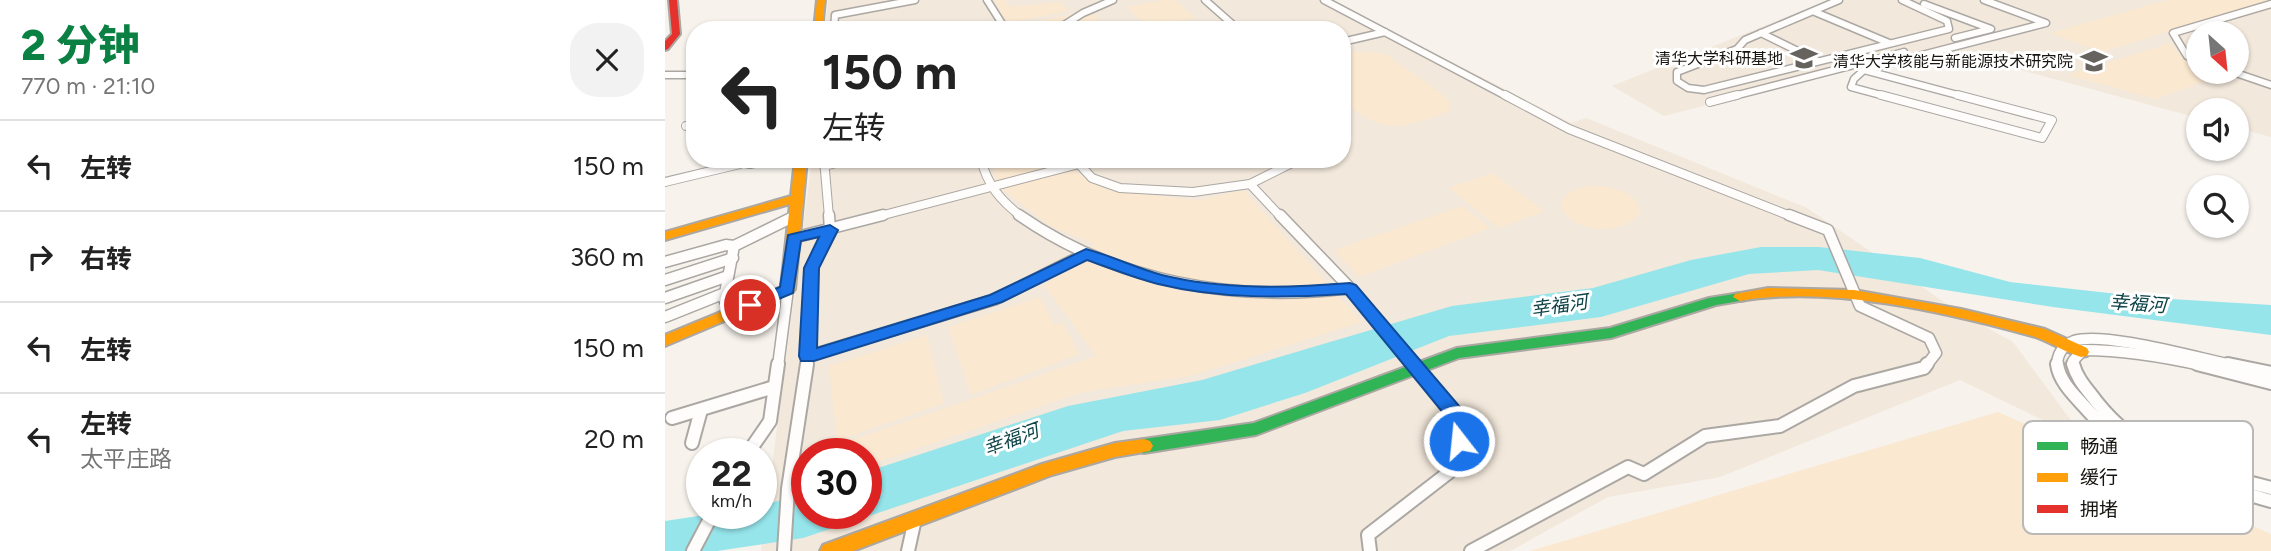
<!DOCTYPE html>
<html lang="zh">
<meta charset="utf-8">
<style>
:root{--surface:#fff;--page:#f2f2f2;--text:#222;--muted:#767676;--line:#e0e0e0;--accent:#0b8043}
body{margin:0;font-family:Figtree,"Noto Sans SC",sans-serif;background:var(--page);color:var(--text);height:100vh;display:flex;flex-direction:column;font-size:26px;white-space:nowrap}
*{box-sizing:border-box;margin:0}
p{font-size:23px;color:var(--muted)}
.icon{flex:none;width:38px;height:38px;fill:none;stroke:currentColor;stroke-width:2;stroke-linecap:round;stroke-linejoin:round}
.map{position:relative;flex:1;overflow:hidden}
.panel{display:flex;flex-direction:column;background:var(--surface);width:665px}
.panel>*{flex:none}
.banner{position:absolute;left:21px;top:21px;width:665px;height:147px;border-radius:28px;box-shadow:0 2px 5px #0004;background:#fff;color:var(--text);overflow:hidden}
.needle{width:46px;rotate:153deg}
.buttons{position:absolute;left:1521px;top:21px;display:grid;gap:14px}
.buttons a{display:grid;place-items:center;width:63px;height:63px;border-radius:50%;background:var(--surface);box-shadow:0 2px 5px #0004;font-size:35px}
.speed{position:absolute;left:21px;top:438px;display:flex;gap:14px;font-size:35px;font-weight:700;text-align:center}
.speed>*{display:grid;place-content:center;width:91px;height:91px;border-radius:50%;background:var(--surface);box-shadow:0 2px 5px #0004;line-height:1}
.speed small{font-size:18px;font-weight:400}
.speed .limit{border:10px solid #d22;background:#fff;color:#111}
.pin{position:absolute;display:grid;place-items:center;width:60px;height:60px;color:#fff;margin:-30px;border:4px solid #fff;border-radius:50%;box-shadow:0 2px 7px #0007}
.me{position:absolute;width:77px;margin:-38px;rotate:344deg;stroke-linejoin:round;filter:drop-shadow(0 0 5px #0008)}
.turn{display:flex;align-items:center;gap:24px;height:147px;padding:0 21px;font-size:32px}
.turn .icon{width:91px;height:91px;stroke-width:2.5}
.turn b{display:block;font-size:49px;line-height:60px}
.round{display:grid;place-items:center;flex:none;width:74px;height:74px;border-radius:28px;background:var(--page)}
.summary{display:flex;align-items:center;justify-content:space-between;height:119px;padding:0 21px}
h1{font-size:42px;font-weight:800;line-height:52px;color:var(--accent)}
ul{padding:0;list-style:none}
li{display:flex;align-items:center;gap:21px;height:91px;padding:0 21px;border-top:2px solid var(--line)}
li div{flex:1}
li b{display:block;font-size:26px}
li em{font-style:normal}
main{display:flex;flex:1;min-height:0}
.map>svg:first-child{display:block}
</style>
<main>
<section class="panel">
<div class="summary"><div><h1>2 分钟</h1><p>770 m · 21:10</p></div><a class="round"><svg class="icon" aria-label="close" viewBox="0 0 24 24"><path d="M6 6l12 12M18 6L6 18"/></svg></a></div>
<ul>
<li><svg class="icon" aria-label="left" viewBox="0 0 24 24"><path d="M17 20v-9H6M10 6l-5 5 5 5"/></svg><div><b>左转</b></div><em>150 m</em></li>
<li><svg class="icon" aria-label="right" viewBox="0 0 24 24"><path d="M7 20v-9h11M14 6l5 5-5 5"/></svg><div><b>右转</b></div><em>360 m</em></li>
<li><svg class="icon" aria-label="left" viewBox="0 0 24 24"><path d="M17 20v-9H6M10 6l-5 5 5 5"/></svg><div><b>左转</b></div><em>150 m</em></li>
<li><svg class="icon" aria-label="left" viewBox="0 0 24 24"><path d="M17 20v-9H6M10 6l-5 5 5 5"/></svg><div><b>左转</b><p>太平庄路</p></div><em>20 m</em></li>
</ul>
</section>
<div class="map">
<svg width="1606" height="551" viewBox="0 0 1606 551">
<rect width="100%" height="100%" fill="#f7f2ec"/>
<g fill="#f2e8db" fill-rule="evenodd">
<path d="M163 0H666L906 123 921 118 1142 208 1295 313 1348 342 1421 441 1295 380 1055 477 943 497 845 551H96L147 159H677V30H160ZM142 453H201V513H142Z"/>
<path d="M1164 0H1606V137L1572 128V110H1533V118L1286 51 1143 79 999 116 947 86 997 66 1020 68 1033 60 1024 56ZM1533 33H1572V72H1533Z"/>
</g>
<g fill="#fbe8d0">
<path d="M329 0H340L345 7 395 2 404 11 342 23Z"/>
<path d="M496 0H510L531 18 483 28 462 7Z"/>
<path d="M1503 0H1606L1437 52 1385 33Z"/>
<path d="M427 11 440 30H349L346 25Z"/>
<path d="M1506 43 1515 56 1533 63V72L1561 73 1491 99 1403 75Z"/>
<path d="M686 51 720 54 772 90 786 103 784 111C735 130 718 135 677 100V52Z"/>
<path d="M325 159H418L332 183Z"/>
<path d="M405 169 446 191 534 200 578 190 697 322 526 376 418 392 201 466V453H177L187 440 431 356 380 286 430 244 387 227 337 189Z"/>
<path d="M827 173 879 211 834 228 784 188Z"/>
<path d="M939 186C954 190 973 194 975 212 961 237 902 234 896 204 903 186 923 186 939 186Z"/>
<path d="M797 206 825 228 694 277 669 250Z"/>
<path d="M375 297 389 325 398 322 414 354 306 395 283 327Z"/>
<path d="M262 335 279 403 172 441 164 366Z"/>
<path d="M1333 412 1606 534V551H865Z"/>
</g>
<path fill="#95e5eb" d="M1096 247H1154L1255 258 1345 282 1489 298 1606 305V335L1388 307 1153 270 1084 274 936 317 784 336 640 393 555 420 458 431 138 538 52 551H0V521L53 513H96V506L142 492V513H201V472L403 406 537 380 787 306 928 288 1026 260Z"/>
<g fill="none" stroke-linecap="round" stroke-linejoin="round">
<defs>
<g id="street-far3">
<path d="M322 0 341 30"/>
<path d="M540 0 574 30"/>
<path d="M659 0 843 97"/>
<path d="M1174 0 1080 40 1072 49 1012 72V81L1023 88 1039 90 1284 29 1282 21 1237 0"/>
<path d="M1259 4 1326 29 1290 38"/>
<path d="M1150 12 1224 43"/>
<path d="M169 30 170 15 250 0"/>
<path d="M320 30 339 26"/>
<path d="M391 30 418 13 448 0"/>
<path d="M1096 33 1153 61"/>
<path d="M677 42 720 32"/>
<path d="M1533 60 1522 56 1508 33 1606 4"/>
<path d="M1199 70 1300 97"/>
<path d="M1199 70 1189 79 1186 87 1223 97"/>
<path d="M1199 70 1381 23 1319 0"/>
<path d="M1568 72 1606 85"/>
<path d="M0 75H30"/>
<path d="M1065 97 1239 52"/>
</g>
<g id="street-far2">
<path d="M840 95 904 129 1128 217"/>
<path d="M1216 95 1377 138 1387 120 1293 95"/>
<path d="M1045 102 1072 95"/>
<path d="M21 126 30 125"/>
<path d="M159 159 164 217"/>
<path d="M316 159C322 185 336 201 357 217"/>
<path d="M70 161 85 164 110 159"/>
<path d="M414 164 427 178 455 188 528 192 585 184 635 159"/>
<path d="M159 166 187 159"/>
<path d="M0 182 75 164"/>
<path d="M585 184 616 217"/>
<path d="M211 217 433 159"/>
</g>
<g id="street-far1">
<path d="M354 215C450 282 570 303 685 288"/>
<path d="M615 215 685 288 750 366"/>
<path d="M1124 215 1163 230 1195 306 1264 338 1271 353 1261 366"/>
<path d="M128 238 218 215"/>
<path d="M0 262 61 245 69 246"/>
<path d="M0 280 68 258"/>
<path d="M0 298 63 276"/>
<path d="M66 313 59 299 69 246 130 216"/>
<path d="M0 317 60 293"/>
<path d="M143 356 331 299 420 254"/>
<path d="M113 366 123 289"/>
<path d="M142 366 146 268 165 230 164 215"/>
<path d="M1392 366C1392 354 1398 345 1409 341 1439 331 1536 359 1571 366"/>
<path d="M1409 366 1408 361 1418 350C1459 350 1500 357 1540 366"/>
</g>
<g id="street">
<path d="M1392 364C1394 380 1407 393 1417 404 1469 464 1533 480 1606 501"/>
<path d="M1408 364C1412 379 1422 389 1431 401 1478 461 1536 469 1606 488"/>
<path d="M1532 364 1606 383"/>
<path d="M1563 364 1606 373"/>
<path d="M7 418 109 387"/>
<path d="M27 443 36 410"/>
<path d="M83 453 105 421 113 364"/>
<path d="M28 551 48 513"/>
<path d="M119 551 123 489 142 364"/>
<path d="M243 551 250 519"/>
<path d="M705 551 703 535 796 463 793 418 748 364"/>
<path d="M806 551 963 467 979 474 1040 436 1115 426 1189 386 1259 368 1262 364"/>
</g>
<path id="fast" d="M1075 293 1080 294 1082 297 1080 300 1051 305 946 338 794 358 591 435 479 453 473 451 470 446 473 441 479 439 589 423 792 348 945 328 1044 298Z"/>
<g id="slow">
<path d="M152 0H160L157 30H149Z"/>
<path d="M130 159H142L130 289 128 292 0 346V335L116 287 125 204 0 240V232L126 196Z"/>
<path d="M1103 288 1189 290 1296 309 1380 329 1422 348 1424 352 1422 356 1416 357C1399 352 1384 341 1367 336 1280 312 1164 285 1075 301L1068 297 1070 294Z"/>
<path d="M479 439 485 441 488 446 485 451 450 457 387 475 188 551H155L158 545 377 464 450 443Z"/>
</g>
<path id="jam" d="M4 0H12L15 34 3 49 0 50V41L7 34Z"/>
</defs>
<use href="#street-far3" stroke="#aba7a3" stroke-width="9"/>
<use href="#street-far2" stroke="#aba7a3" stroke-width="10"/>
<use href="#street-far1" stroke="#aba7a3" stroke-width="13"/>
<use href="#street" stroke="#aba7a3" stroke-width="16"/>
<use href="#fast" stroke="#aba7a3" stroke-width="4"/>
<use href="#slow" stroke="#aba7a3" stroke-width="4"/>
<use href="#jam" stroke="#aba7a3" stroke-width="4"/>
<use href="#street-far3" stroke="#fefdfc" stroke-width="6"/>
<use href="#street-far2" stroke="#fefdfc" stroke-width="8"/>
<use href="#street-far1" stroke="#fefdfc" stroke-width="10"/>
<use href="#street" stroke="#fefdfc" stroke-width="12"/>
<use href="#fast" fill="#30b455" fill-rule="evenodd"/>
<use href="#slow" fill="#ff9f0a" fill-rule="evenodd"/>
<use href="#jam" fill="#e5322d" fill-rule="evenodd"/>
</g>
<path fill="#1a73e8" stroke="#114b97" stroke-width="2" d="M165 225 173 230 154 268 152 348 325 295 421 249C447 256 471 268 497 275 557 290 624 288 685 283L691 285 800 413 804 441 802 446 794 448 787 446 785 441 784 420 681 294C619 298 554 299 493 284 469 278 445 268 422 260L337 302 149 361H136L134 356 139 268 154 237 136 241 128 293 85 311 77 305 79 302 115 287 123 235Z"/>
<defs>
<symbol id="university-bare" viewBox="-9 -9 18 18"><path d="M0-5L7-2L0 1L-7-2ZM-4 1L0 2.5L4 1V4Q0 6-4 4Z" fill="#66625e" stroke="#fff" stroke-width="2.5" paint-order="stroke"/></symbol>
</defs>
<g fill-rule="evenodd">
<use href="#university-bare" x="1120" y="39" width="38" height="38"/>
<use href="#university-bare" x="1410" y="42" width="38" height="38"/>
</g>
<g text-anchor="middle" stroke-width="6" stroke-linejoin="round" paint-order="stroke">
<g font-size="16" fill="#181511" stroke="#fff" text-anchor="end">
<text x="1118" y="64">清华大学科研基地</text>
<text x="1408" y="67">清华大学核能与新能源技术研究院</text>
</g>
<g font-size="19" font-style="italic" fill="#0d4348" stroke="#fff">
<text transform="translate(1473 303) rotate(4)" y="7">幸福河</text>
<text transform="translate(894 305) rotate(-8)" y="7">幸福河</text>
<text transform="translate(346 439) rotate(-20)" y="7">幸福河</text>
</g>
</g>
<rect x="1358" y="421" width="230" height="113" rx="10" fill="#fff" stroke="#bab9b8" stroke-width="2"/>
<rect x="1372" y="442" width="31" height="8" fill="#30b455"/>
<rect x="1372" y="473" width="31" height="9" fill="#ff9f0a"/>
<rect x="1372" y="505" width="31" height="8" fill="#e5322d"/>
<g font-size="19" fill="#181511">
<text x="1415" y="453">畅通</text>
<text x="1415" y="484">缓行</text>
<text x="1415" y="516">拥堵</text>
</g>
</svg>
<div class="buttons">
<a><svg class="needle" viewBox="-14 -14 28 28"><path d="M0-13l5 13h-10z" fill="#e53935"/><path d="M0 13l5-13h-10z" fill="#767676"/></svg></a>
<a><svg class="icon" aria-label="sound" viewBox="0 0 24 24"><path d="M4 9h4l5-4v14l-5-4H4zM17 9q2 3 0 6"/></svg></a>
<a><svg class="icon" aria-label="search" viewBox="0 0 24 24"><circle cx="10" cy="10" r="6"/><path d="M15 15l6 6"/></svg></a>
</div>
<div class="speed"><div>22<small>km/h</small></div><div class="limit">30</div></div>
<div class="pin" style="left:85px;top:305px;background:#d93025"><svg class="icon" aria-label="arrive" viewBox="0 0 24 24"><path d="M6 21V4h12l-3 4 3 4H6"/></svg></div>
<svg class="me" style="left:794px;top:441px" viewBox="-20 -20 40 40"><circle r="17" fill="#1a73e8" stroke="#fff" stroke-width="3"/><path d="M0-11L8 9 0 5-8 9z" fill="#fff"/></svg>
<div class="banner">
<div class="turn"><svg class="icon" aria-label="left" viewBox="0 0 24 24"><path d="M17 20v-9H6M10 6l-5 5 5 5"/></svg><div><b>150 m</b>左转</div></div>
</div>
</div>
</main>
